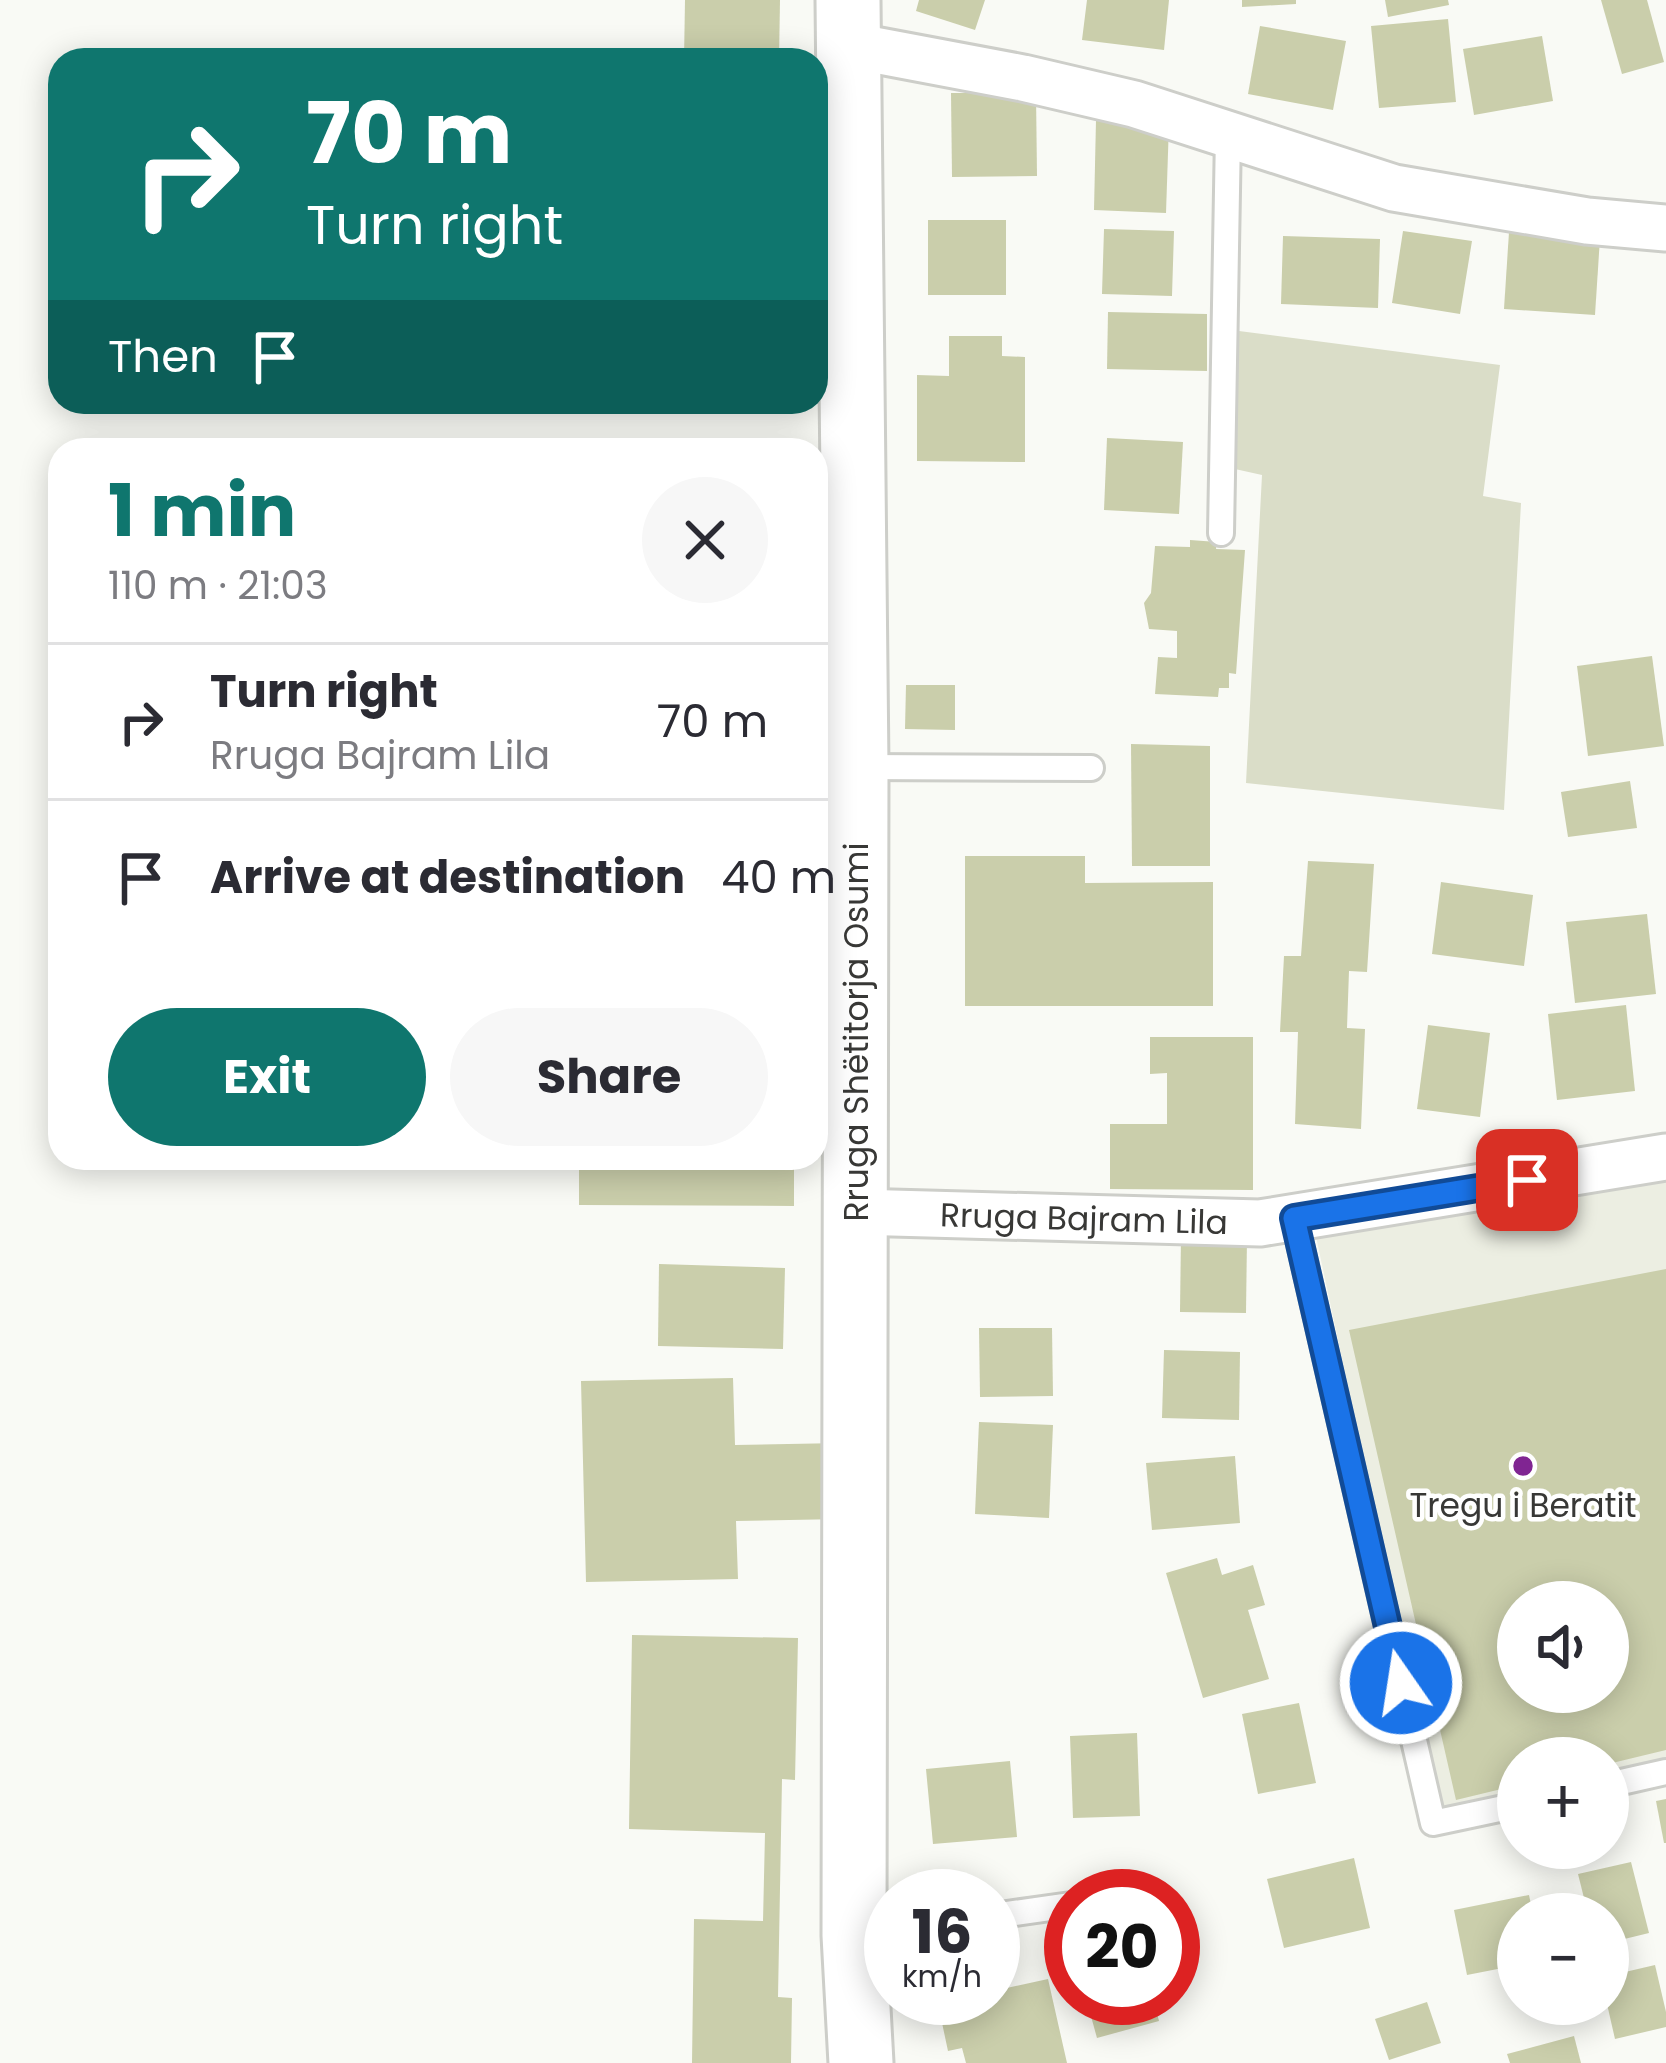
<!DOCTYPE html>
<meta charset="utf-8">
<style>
:root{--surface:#fff;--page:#f7f7f7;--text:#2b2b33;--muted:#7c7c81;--line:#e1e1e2;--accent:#0f766e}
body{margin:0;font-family:Poppins,sans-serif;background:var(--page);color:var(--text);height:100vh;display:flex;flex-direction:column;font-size:45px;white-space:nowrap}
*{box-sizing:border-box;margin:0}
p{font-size:39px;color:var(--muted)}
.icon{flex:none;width:66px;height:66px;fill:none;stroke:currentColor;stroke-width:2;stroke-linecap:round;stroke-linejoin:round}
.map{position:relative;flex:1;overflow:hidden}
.details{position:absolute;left:48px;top:438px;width:780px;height:732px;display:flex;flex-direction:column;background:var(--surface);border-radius:36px;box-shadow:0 6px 30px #0003}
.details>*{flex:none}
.top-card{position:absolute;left:48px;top:48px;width:780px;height:366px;border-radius:36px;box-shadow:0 6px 30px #0003;background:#0f766e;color:#fff;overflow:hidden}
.tools{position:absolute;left:1497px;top:1581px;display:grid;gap:24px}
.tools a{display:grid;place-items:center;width:132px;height:132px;border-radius:50%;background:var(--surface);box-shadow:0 6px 30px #0003;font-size:60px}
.speed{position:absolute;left:864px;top:1869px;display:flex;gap:24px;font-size:60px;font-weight:700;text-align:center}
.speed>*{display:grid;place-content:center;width:156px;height:156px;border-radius:50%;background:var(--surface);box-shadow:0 6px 30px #0003;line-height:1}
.speed small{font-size:30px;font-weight:400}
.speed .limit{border:18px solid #d22;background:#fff;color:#111}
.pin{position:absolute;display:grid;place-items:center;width:102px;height:102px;color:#fff;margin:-51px;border-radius:24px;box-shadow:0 6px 18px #0006}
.me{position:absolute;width:132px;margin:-66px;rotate:347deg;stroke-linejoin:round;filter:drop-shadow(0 0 9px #0008)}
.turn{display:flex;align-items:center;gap:42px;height:252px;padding:0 60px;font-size:54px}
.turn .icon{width:156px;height:156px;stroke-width:2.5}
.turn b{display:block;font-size:84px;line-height:102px}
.then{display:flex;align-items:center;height:114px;padding:0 60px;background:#0003;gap:24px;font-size:45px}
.round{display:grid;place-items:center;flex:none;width:126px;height:126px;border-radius:63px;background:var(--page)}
.summary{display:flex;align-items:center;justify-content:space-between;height:204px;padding:0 60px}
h1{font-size:72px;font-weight:700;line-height:90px;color:var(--accent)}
.action{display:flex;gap:24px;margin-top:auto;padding:24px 60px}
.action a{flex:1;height:138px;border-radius:72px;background:var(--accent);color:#fff;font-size:48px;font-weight:700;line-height:138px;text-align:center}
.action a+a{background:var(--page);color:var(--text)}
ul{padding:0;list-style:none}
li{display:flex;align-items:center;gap:36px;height:156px;padding:0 60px;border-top:3px solid var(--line)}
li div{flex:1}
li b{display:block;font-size:45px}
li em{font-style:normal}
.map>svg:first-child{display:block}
</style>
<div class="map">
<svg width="1666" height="2063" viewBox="0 0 1666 2063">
<rect width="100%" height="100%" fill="#f9faf5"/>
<path fill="#eceee2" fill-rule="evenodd" d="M1666 1168V1764L1608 1777V1758H1518V1797L1439 1814 1315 1232ZM1518 1602H1608V1692H1518Z"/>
<path fill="#daddc8" d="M1239 331 1500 365 1483 496 1521 503 1504 810 1246 783 1262 475 1235 469Z"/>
<g fill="#caceab" fill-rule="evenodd">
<path d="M685 0H780L779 60H684Z"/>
<path d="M919 0H985L975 30 916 11Z"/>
<path d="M1087 0H1169L1164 50 1082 40Z"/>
<path d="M1242 0H1296V4L1242 7Z"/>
<path d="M1385 0H1448L1449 5 1388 17Z"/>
<path d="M1601 0H1647L1664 62 1622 74Z"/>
<path d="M1448 19 1456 102 1379 108 1371 26Z"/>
<path d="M1260 26 1346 41 1333 110 1248 94Z"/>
<path d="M1542 36 1553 101 1474 115 1463 49Z"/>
<path d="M951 93H1036L1037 176 952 177Z"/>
<path d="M1096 120 1169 123 1166 213 1094 210Z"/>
<rect x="928" y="220" width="78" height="75"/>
<path d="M1104 229 1174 231 1172 296 1102 294Z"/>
<path d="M1403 231 1472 241 1460 314 1392 303Z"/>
<path d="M1509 232 1600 238 1595 315 1504 309Z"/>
<path d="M1283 236 1380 239 1378 308 1281 304Z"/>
<path d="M1108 312 1207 314V371L1107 369Z"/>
<path d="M949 336H1002V356L1025 357V462L917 461V375L949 376Z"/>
<path d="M1107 438 1183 442 1179 514 1104 510Z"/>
<path d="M1190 540 1217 542 1216 549 1245 550 1236 674 1229 673V688H1219L1218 697 1155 694 1158 657 1177 658V631L1149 629 1144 603 1151 593 1155 546 1190 547Z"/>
<path d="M1652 656 1664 746 1588 756 1577 666Z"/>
<path d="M906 685H955V730L905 729Z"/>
<path d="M1131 744 1210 746V866H1132Z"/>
<path d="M1630 781 1637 828 1568 837 1561 792Z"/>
<path d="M965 856H1085V883L1213 882V1006H965Z"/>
<path d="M1308 861 1374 864 1367 972 1349 971 1347 1028 1365 1029 1361 1129 1295 1124 1298 1032H1280L1284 956H1301Z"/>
<path d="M1441 882 1533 895 1524 966 1432 954Z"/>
<path d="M1647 914 1656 994 1575 1003 1566 922Z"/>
<path d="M1626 1005 1635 1091 1557 1100 1548 1014Z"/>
<path d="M1428 1025 1490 1033 1480 1117 1417 1109Z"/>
<path d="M1150 1037H1253V1190L1110 1189V1124H1167V1073L1150 1074Z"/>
<path d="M579 1158H794V1206L579 1205Z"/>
<path d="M1181 1236 1247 1238 1246 1313 1180 1312Z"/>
<path d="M659 1264 785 1268 783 1349 658 1346Z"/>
<path d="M1666 1269V1750L1608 1764V1758H1518V1785L1456 1800 1349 1330ZM1518 1602H1608V1692H1518Z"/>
<path d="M979 1328H1052L1053 1396 980 1397Z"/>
<path d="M1164 1350 1240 1352 1239 1420 1162 1418Z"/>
<path d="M733 1378 735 1445 841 1443 843 1519 736 1521 738 1579 586 1582 581 1381Z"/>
<path d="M979 1422 1053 1425 1049 1518 975 1514Z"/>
<path d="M1235 1456 1240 1523 1152 1530 1146 1463Z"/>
<path d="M1217 1558 1222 1575 1253 1565 1265 1605 1248 1610 1269 1679 1203 1698 1166 1573Z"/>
<path d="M632 1635 798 1638 795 1780 782 1779 778 1997 792 1998 791 2063H692L694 1919 763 1921 765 1833 629 1829Z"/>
<path d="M1299 1703 1316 1783 1258 1794 1242 1714Z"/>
<path d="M1137 1733 1140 1816 1073 1818 1070 1736Z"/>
<path d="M1010 1761 1017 1837 933 1844 926 1769Z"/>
<path d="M1666 1799V1843H1664L1656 1801Z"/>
<path d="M1354 1858 1370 1928 1284 1948 1267 1879Z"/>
<path d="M1631 1862 1649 1933 1608 1943V1914H1588L1578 1874Z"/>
<path d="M1529 1895 1533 1914H1518V1965L1467 1975 1454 1910Z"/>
<path d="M1655 1965 1666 2012V2027L1615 2039 1607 2004 1608 1976Z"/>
<path d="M1048 1979 1067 2063H966L962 2048 948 2051 938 2004 963 1998H993V1991Z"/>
<path d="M1086 1998H1153L1159 2021 1097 2038Z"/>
<path d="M1427 2002 1441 2043 1389 2060 1375 2019Z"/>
<path d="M1574 2036 1581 2063H1510L1507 2054Z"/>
</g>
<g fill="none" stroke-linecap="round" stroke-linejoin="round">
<defs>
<g id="service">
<path d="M1221 533 1228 134"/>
<path d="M860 767 1091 768"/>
<path d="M1294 1218 1433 1823 1518 1805"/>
<path d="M1608 1785 1666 1772"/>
<path d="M1137 1896 1145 1895"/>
<path d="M993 1916 1071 1905"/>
</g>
<g id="minor">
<path d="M848 45 1023 78 1134 104 1394 188 1587 221 1666 228"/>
<path id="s1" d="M856 1212 1260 1223 1666 1157"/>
</g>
<path id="secondary" d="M848 0 856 767 854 1935 861 2063"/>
</defs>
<use href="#service" stroke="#cdcec9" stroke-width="30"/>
<use href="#minor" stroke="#cdcec9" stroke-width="51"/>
<use href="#secondary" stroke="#cdcec9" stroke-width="69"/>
<use href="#service" stroke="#fff" stroke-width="24"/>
<use href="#minor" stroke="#fff" stroke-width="45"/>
<use href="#secondary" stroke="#fff" stroke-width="63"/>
</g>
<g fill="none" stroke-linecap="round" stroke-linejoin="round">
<defs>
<path id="route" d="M1401 1683 1294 1218 1527 1180"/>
</defs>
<use href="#route" stroke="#114b97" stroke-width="30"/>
<use href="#route" stroke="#1a73e8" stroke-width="21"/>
</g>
<circle fill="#802592" stroke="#fff" stroke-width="4.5" cx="1523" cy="1466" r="12"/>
<g text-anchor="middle" stroke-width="9" stroke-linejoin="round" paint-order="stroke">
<g font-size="33" fill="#383836" stroke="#fff">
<text transform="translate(856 1032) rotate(-90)" y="12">Rruga Shëtitorja Osumi</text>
<text dy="12" stroke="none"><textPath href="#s1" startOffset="228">Rruga Bajram Lila</textPath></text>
</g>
<g font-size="33" fill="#383836" stroke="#fff">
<text x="1523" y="1517">Tregu i Beratit</text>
</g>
</g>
</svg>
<div class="tools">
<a><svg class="icon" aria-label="sound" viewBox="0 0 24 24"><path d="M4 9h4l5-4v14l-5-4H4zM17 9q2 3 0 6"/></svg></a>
<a>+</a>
<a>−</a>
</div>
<div class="speed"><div>16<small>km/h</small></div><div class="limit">20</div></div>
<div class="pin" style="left:1527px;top:1180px;background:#d93025"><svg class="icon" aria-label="arrive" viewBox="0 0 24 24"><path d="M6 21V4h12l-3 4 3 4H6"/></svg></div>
<svg class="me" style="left:1401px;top:1683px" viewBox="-20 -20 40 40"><circle r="17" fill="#1a73e8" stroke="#fff" stroke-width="3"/><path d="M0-11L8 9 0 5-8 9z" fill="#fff"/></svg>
<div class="top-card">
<div class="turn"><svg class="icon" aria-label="right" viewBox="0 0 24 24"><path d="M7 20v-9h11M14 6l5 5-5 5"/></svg><div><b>70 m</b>Turn right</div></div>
<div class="then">Then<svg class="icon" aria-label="arrive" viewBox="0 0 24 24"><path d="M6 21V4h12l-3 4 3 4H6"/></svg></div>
</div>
<section class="details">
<div class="summary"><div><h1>1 min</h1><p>110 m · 21:03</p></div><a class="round"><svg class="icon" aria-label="close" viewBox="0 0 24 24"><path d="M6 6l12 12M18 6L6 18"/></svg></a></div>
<ul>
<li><svg class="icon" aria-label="right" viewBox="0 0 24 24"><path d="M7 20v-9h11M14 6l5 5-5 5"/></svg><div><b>Turn right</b><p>Rruga Bajram Lila</p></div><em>70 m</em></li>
<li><svg class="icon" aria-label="arrive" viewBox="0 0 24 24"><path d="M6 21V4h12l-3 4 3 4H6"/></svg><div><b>Arrive at destination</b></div><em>40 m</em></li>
</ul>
<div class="action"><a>Exit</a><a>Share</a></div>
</section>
</div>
